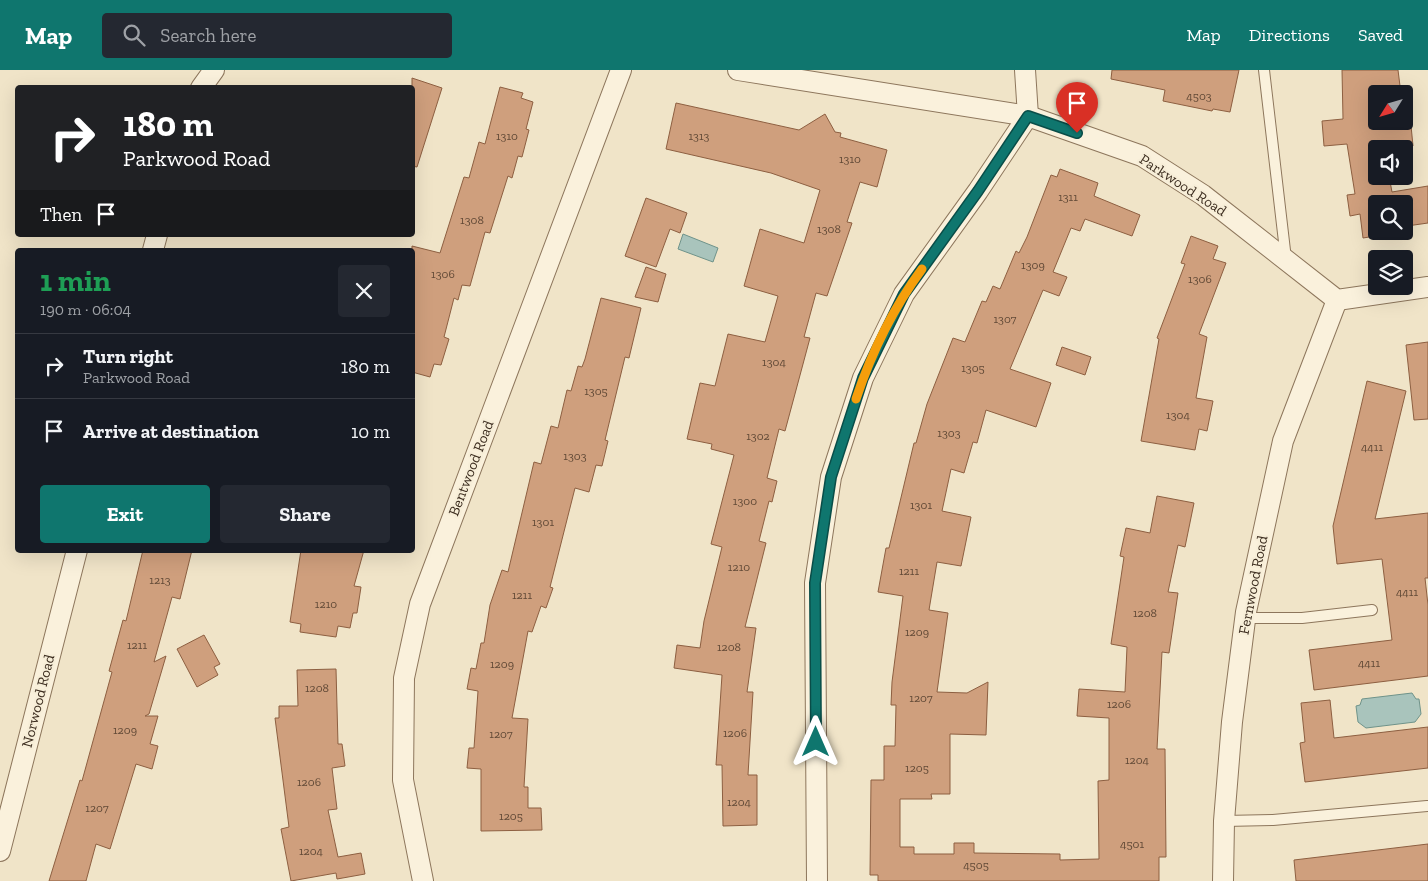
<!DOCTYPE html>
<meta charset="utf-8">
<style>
:root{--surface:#171b24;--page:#242831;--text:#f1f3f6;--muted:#9ea1a6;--line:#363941;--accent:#0f766e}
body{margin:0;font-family:"Zilla Slab",serif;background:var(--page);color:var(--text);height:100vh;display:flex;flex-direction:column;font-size:19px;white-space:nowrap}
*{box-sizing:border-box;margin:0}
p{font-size:16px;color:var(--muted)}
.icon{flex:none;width:28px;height:28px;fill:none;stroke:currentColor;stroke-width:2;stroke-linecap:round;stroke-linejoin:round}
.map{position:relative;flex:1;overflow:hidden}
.panel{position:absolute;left:15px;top:178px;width:400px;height:305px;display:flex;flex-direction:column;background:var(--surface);border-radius:5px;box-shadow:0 5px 20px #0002}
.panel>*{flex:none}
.top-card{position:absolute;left:15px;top:15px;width:400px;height:152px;border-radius:5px;box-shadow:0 5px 20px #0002;background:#202124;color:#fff;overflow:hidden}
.needle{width:32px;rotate:233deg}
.tools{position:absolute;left:1368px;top:15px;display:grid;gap:10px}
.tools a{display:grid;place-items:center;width:45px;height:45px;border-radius:5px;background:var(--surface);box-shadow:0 5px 20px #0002;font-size:25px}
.pin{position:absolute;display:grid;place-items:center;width:42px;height:42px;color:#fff;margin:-51px -21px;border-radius:50% 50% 50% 0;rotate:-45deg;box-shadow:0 0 5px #0007}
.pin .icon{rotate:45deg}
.me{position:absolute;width:55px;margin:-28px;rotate:0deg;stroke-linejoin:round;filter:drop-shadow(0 0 4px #0008)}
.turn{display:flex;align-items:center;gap:18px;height:105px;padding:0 25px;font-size:22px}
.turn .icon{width:65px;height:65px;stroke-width:2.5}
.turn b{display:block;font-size:35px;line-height:42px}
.then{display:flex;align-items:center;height:48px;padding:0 25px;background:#0003;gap:10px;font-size:19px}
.round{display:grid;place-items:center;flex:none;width:52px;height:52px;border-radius:5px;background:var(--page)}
.overview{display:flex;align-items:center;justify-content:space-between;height:85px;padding:0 25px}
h1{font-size:30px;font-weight:700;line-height:38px;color:#1e9e55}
.action{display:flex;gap:10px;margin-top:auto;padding:10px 25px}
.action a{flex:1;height:58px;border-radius:5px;background:var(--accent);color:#fff;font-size:20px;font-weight:700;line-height:58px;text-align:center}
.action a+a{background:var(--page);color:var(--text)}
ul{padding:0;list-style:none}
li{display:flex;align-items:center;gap:15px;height:65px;padding:0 25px;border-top:1px solid var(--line)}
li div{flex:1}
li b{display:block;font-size:19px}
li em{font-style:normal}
header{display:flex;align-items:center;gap:30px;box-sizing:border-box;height:70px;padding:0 25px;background:var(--accent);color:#fff}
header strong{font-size:24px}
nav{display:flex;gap:28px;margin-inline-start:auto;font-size:18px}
.search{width:350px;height:45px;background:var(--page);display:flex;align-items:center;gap:12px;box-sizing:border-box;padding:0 18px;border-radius:5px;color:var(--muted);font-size:19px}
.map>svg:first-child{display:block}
</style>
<header>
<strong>Map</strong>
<div class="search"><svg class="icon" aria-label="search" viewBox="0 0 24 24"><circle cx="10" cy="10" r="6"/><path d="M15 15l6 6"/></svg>Search here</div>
<nav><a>Map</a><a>Directions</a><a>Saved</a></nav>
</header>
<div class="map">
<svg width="1428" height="811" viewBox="0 0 1428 811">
<rect width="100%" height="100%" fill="#f0e4c8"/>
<g fill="#a9c4bc" stroke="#6f938a">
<path d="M683 164 718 178 713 192 678 179Z"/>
<path d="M1412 623 1416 629H1419L1421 644 1415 652 1366 658 1358 652 1356 636 1360 635 1362 629Z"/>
</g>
<g fill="#cf9f7d" stroke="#8d5f41" fill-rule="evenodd">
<path d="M1112 0H1239L1230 42 1213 39 1212 41 1163 31 1165 20 1111 9Z"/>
<path d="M1342 0H1398L1401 24H1376V51H1404V36L1409 35 1413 76 1376 79V106H1389L1392 122 1428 116V153L1407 156V161L1363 168 1360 144 1350 146 1347 125 1355 124 1347 74 1324 76 1322 51 1343 49ZM1376 134H1404V161H1376Z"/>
<path d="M412 8 442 18 417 97 412 96Z"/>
<path d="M500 17 523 23 521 28 533 32 526 59 529 60 522 87 518 86 512 108 508 106 490 163 485 162 470 216 462 215 458 230 454 228 444 267 449 269 441 295 434 294 430 307 412 302V176L440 183 464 107 469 108 479 72 485 74Z"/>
<path d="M676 33 799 60 825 44 835 62 841 63 840 67 887 80 877 117 860 112 847 152 852 153 827 226 816 223 804 267 810 268 785 361 779 359 767 408 777 411 772 432 769 431 759 471 766 473 745 557 756 558 747 622H753L748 705H757V755L723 756 722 695H716L722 605 674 598 677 575 700 578 704 551 722 477 711 474 734 385 711 379 712 374 687 369 700 313 715 316 728 264 765 272 778 226 744 216 760 159 804 173 820 120 771 103 666 79Z"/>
<path d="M1060 99 1098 113 1094 126 1140 145 1132 166 1085 149 1080 161 1071 158 1053 202 1067 207 1059 226 1043 220 1010 299 1051 313 1036 357 986 340 977 373 973 372 964 403 951 399 942 441 971 447 961 496 937 492 929 540 948 543 937 622 967 623 988 612 986 665 950 664V724H931L932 729H900V777H914V784H954V773H974V783L1060 784V790L1099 789 1098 711 1109 710V648L1077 646 1079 619 1125 622 1127 577 1111 574 1124 487 1120 486 1126 458 1150 463 1157 426 1194 433 1185 477 1178 475 1168 522 1178 523 1169 583 1162 582 1157 679H1165L1166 787H1159V811H878V805H870L871 710H884V676H895L896 635H891L892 612 903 526 878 522 886 478H889L914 373H916L927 334 953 268 965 272 982 231 986 232 993 216 1000 219 1016 181 1019 183 1027 167 1051 105 1057 107Z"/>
<path d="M646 128 687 143 680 163 670 159 656 197 625 186Z"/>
<path d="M1191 166 1218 176 1213 189 1226 193 1199 264 1207 267 1196 328 1213 331 1207 361 1199 359 1195 380 1141 371 1159 269 1157 268 1185 194 1181 193Z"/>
<path d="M646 197 666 204 658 232 635 227Z"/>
<path d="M601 228 641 238 629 288 625 287 605 370 608 371 602 396 596 395 589 422 575 418 550 517 553 518 546 538 541 536 532 562 528 561 512 648 528 649 524 717H528V738H541L542 760 481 761V699L467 698 469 678H474L478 621 467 619 471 598 476 599 481 573H484L490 535 502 500 508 502 534 392 541 394 551 356 558 358 567 320 571 321 578 296 582 297 585 289Z"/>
<path d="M1428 272V349L1414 350 1406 275Z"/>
<path d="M1062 277 1091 287 1085 305 1056 295Z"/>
<path d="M1367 311 1406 321 1375 449 1428 443V508H1425L1428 535V606L1314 620 1309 580 1392 570 1382 489 1337 494 1333 456Z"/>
<path d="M143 480H192L180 529 172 527 154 592 166 586 149 644 145 646H158L150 674 158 676 152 699 136 694 110 779 96 774 86 811H49L80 710 82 711 112 602 109 601 123 550 126 551Z"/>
<path d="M301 480H364L354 516 361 517 357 543H353L350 558 338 556 336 567 300 562 301 554 290 552Z"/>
<path d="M204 565 220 594 214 597 218 605 197 617 177 579Z"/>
<path d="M336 599 338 674H342L345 696 332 698 337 739 328 740 338 787 361 783 365 804 337 809 336 803 291 811 281 759 289 757 275 648H279V636H298L297 600Z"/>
<path d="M1330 630 1334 668 1428 657V698L1305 712 1300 673 1305 672 1301 633Z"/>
<path d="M1428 774V811H1296L1294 790Z"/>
</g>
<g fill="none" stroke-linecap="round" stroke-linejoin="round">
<defs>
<g id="service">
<path d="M1264 0 1286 189"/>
<path d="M1246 548H1302L1372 540"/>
<path d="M1224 751 1273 750 1427 736"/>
</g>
<g id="minor">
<path d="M738 0 1028 46 1142 86 1203 125 1337 230 1428 217"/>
<path d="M201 18 214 0"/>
<path d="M153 180 157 165"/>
<path d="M0 781 77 480"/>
<path d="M423 811 403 710 404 608 420 534 621 0"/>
<path d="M817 811 815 513 831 407 863 308 904 224 978 121 1028 46 1025 0"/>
<path d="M1223 811 1224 751 1232 652 1246 542 1283 371 1337 230"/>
</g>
</defs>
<use href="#service" stroke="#8d765c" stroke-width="12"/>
<use href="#minor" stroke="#8d765c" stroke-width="22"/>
<use href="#service" stroke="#faf1dc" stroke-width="10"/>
<use href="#minor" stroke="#faf1dc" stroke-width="20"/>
</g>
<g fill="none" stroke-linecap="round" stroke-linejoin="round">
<defs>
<path id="route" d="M816 672 815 513 831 407 863 308 904 224 978 121 1028 46 1077 63"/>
</defs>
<use href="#route" stroke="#0a4d48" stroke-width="12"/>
<use href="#route" stroke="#0f766e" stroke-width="9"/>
<path stroke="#f59e0b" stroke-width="9" d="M856 329C871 284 894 237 922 199"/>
</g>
<g text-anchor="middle" stroke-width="4.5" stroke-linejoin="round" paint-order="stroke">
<g font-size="12" fill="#624a37">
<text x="1199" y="30">4503</text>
<text x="507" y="70">1310</text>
<text x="699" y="70">1313</text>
<text x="850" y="93">1310</text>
<text x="1068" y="131">1311</text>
<text x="472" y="154">1308</text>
<text x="829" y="163">1308</text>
<text x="1033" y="199">1309</text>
<text x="443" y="208">1306</text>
<text x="1200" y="213">1306</text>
<text x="1005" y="253">1307</text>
<text x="774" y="296">1304</text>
<text x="973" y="302">1305</text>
<text x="596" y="325">1305</text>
<text x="1178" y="349">1304</text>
<text x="949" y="367">1303</text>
<text x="758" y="370">1302</text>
<text x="1372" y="381">4411</text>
<text x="575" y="390">1303</text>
<text x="745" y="435">1300</text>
<text x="921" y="439">1301</text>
<text x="543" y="456">1301</text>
<text x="739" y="501">1210</text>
<text x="909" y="505">1211</text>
<text x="160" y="514">1213</text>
<text x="1407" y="526">4411</text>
<text x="522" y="529">1211</text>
<text x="326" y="538">1210</text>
<text x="1145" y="547">1208</text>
<text x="917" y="566">1209</text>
<text x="137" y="579">1211</text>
<text x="729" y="581">1208</text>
<text x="1369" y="597">4411</text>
<text x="502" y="598">1209</text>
<text x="317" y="622">1208</text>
<text x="921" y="632">1207</text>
<text x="1119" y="638">1206</text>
<text x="125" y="664">1209</text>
<text x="735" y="667">1206</text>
<text x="501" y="668">1207</text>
<text x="1137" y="694">1204</text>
<text x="917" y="702">1205</text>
<text x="309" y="716">1206</text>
<text x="739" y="736">1204</text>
<text x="97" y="742">1207</text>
<text x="511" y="750">1205</text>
<text x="1132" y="778">4501</text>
<text x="311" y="785">1204</text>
<text x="976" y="799">4505</text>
</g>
<g font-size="15" fill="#3d2e20" stroke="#f7eed8">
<text transform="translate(1183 115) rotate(33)" y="5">Parkwood Road</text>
<text transform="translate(471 398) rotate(-69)" y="5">Bentwood Road</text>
<text transform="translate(1253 515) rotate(-79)" y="5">Fernwood Road</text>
<text transform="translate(38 631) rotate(-76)" y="5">Norwood Road</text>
</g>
</g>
</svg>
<div class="tools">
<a><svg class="needle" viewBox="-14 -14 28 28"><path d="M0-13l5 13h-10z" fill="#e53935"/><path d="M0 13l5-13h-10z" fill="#9ea1a6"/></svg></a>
<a><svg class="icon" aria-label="sound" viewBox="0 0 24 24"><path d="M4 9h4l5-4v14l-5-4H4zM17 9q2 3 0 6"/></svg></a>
<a><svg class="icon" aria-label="search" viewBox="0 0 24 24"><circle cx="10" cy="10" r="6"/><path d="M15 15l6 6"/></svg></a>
<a><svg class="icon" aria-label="layers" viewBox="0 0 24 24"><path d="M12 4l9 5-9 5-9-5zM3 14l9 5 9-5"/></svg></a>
</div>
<div class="pin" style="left:1077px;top:63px;background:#d93025"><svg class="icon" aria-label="arrive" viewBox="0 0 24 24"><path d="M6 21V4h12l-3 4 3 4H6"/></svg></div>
<svg class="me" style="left:816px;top:672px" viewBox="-20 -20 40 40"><path d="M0-17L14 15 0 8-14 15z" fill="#0f766e" stroke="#fff" stroke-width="4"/></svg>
<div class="top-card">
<div class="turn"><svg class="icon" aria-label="right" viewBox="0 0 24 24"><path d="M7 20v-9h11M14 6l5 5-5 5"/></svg><div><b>180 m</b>Parkwood Road</div></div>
<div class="then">Then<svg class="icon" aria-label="arrive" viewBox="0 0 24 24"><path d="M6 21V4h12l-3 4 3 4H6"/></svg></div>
</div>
<section class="panel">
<div class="overview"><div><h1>1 min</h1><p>190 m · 06:04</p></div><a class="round"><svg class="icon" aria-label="close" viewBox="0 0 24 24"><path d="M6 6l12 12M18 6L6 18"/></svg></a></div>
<ul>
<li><svg class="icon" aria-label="right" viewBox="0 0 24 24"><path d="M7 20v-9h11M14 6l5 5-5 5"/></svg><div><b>Turn right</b><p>Parkwood Road</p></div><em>180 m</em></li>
<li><svg class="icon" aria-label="arrive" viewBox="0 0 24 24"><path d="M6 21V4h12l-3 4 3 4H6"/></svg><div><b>Arrive at destination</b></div><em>10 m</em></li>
</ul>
<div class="action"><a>Exit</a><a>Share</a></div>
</section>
</div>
